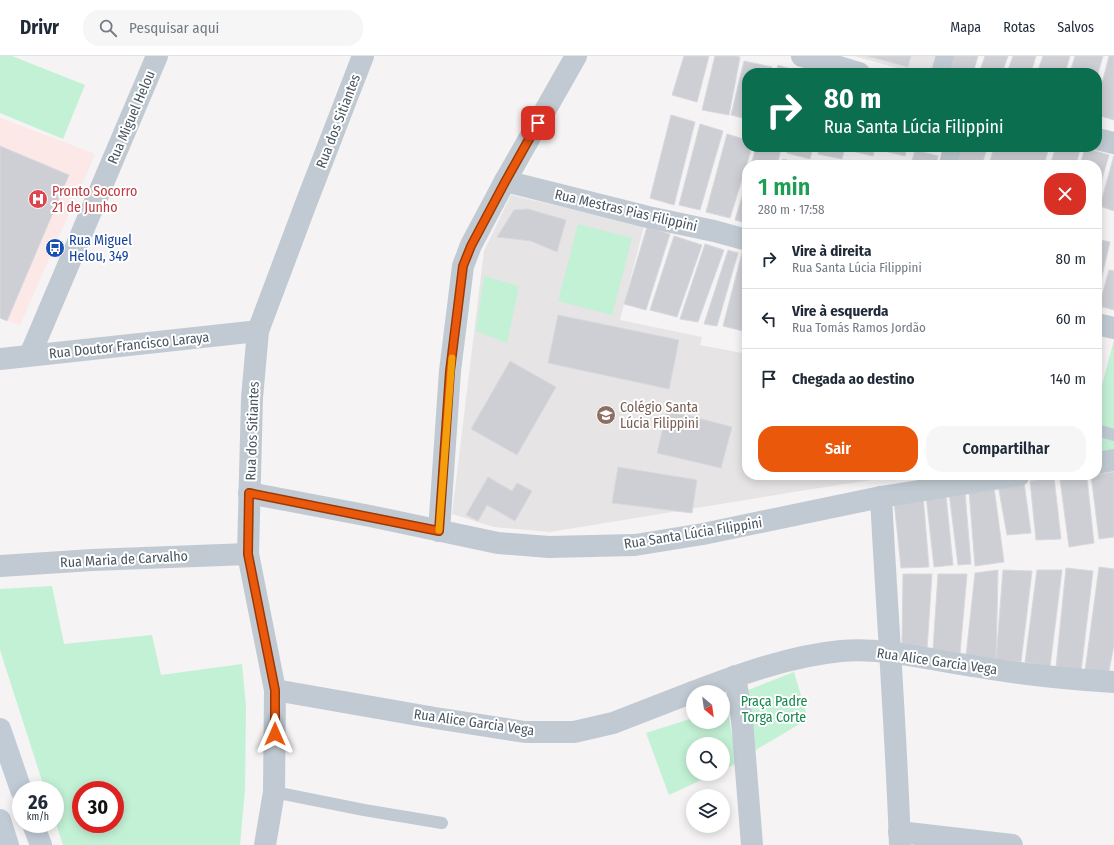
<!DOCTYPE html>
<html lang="pt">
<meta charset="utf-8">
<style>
:root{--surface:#fff;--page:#f6f6f7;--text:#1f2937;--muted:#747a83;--line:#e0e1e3;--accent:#ea580c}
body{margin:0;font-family:"Fira Sans Condensed",sans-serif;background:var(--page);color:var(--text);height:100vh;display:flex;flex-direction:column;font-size:15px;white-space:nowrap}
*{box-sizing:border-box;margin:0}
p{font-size:13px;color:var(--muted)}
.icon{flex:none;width:22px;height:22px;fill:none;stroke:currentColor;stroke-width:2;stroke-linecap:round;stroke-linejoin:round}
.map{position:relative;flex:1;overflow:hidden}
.details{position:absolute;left:742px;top:104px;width:360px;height:320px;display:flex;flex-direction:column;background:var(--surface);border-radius:16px;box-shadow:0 2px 10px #0003}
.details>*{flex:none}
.guide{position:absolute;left:742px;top:12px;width:360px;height:84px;border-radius:16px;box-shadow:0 2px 10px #0003;background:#0b6e4f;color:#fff;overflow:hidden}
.needle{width:26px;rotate:151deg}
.fabs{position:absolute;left:686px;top:629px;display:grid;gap:8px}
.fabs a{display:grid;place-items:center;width:44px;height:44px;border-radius:50%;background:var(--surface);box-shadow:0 2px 10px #0003;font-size:20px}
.speed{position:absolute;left:12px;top:725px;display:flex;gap:8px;font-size:20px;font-weight:700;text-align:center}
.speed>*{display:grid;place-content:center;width:52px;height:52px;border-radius:50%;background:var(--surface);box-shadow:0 2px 10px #0003;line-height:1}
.speed small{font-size:10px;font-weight:400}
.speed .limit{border:6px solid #d22;background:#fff;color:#111}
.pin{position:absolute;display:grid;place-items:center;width:34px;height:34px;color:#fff;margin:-17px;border-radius:8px;box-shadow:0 2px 6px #0006}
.me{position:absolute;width:44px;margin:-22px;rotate:0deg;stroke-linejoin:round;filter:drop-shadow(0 0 3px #0008)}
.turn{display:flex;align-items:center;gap:14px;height:84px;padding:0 16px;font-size:18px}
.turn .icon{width:52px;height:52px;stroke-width:2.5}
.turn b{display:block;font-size:28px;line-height:34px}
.round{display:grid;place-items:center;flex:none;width:42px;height:42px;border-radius:16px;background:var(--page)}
.summary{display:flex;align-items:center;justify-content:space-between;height:68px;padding:0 16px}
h1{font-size:24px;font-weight:600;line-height:30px;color:#1e9e55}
.primary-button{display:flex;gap:8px;margin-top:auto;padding:8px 16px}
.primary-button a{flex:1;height:46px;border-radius:16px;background:var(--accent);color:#fff;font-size:16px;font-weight:600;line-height:46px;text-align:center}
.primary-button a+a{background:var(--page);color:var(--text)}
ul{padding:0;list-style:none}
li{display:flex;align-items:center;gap:12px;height:60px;padding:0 16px;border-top:1px solid var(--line)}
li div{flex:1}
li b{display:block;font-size:15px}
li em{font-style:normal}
header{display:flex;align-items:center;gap:24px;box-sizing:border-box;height:56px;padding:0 20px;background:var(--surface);border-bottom:1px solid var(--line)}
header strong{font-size:19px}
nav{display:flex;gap:22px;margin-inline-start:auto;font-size:14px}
.search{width:280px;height:36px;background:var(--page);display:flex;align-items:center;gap:10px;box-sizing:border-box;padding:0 14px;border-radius:16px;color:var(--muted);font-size:15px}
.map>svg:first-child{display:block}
</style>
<header>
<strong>Drivr</strong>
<div class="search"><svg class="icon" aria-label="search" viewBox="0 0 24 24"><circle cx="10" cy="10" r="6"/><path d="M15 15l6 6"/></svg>Pesquisar aqui</div>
<nav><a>Mapa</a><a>Rotas</a><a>Salvos</a></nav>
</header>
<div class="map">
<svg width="1114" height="789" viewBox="0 0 1114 789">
<rect width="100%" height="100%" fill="#f5f3f3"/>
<g fill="#e6e4e5">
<path d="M854 0H944L939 17H915Z"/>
<path d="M511 139 644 170 620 264 702 281 700 289 747 298V419H904L806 434 550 476 494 471 452 458 484 195Z"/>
</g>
<path fill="#fce8e6" d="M0 62 95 98 20 269 0 262Z"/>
<g fill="#c3f1d5" fill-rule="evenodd">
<path d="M0 0H12L85 29 63 83 0 57Z"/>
<path d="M578 168 632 182 612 259 558 245Z"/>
<path d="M484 220 519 230 507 287 476 275Z"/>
<path d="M1114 284V396L1097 398V348Z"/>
<path d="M52 530 64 588 152 579 161 619 242 608 246 651 245 733 240 789H63L55 765V734H45L0 594V533ZM81 734H115V768H81Z"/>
<path d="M794 616 808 663 754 695 743 636Z"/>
<path d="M727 651 737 707 723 714V688H693V718H714L669 739 646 677 693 662V666H723V652Z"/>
</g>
<g fill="#cdcfd5" stroke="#d7d9de">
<path d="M684 0H709L697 46 672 39Z"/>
<path d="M715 0H735L740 1 729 59 702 54Z"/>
<path d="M867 0H911L908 11Z"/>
<path d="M952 0H978L973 17H947Z"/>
<path d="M985 0H1008L1002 17H979Z"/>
<path d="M1013 0H1036L1031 17H1007Z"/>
<path d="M1043 0H1070L1065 17H1037Z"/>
<path d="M1075 0H1103L1097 21V17H1070Z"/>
<path d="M1109 0H1114V64L1097 59V47Z"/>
<path d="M744 5 772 11 770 17H747V63L731 59Z"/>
<path d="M778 9 797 15 796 17H776Z"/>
<path d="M671 59 695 66 674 149 650 142Z"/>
<path d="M700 68 723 75 700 154 679 149Z"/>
<path d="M727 78 747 84V91H752L730 162 706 156Z"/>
<path d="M0 90 69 119 7 265 0 262Z"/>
<path d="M756 91H776L781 93 777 109H751Z"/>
<path d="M788 91H813L810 103 787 97Z"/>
<path d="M819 91H845L842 103 818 98Z"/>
<path d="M853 91H875L873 100 852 95Z"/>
<path d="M881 91H907L905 100 880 94Z"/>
<path d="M958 91H987L982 109H955Z"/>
<path d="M994 91H1049L1044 109H989Z"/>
<path d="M1056 91H1072L1080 93 1076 109H1050Z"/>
<path d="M1085 92 1109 99 1097 140V109H1080Z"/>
<path d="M915 94 938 100 936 109H911Z"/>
<path d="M1114 99V155L1100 150Z"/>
<path d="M783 103 805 109H782Z"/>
<path d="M747 124V167L735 164Z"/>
<path d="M528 153 566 164 557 196 531 185 497 181 514 154Z"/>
<path d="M647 171 670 178 646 254 624 248Z"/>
<path d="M674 180 702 189 677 261 650 254Z"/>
<path d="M1097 183 1110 186 1097 242Z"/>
<path d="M705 188 724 194 698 266 680 263Z"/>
<path d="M728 194 738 197 717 270 704 268Z"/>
<path d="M742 197 747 198V276L723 270Z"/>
<path d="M1109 214 1114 215V254L1099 250Z"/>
<path d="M558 259 679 284 669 333 548 307Z"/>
<path d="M1097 287 1102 289 1097 312Z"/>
<path d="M510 305 556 331 517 399 471 373Z"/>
<path d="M667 354 732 371 721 412 657 397Z"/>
<path d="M618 411 697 424 692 457 612 447Z"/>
<path d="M1114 416V481L1099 483 1091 419Z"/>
<path d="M488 421 512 435 517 427 532 435 515 465 487 449 478 465 466 459Z"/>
<path d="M1054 421 1061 483 1036 484 1030 425Z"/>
<path d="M1087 422 1094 487 1069 491 1060 424Z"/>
<path d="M1024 426 1031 477 1007 479 998 429Z"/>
<path d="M994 431 1004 506 975 510 969 435Z"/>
<path d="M965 436 971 508 958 509 949 437Z"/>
<path d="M923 439 929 511 901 512 894 445Z"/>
<path d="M946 439 953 509 934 511 926 440Z"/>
<path d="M1099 511 1114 513V589L1108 620 1085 615Z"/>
<path d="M1066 512 1093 515 1081 615 1056 611Z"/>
<path d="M998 514 996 604 966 600 975 517Z"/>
<path d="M1003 514 1032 515 1021 606 996 604Z"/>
<path d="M1037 514H1062L1050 611 1025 606Z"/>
<path d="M903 518H932L927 593 902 588Z"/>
<path d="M938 518H967L960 597 933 593Z"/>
</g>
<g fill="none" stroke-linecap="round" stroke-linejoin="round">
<g stroke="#c1cad2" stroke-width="12">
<path d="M1097 374 1114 379"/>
<path d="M274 736 364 754 442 767"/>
</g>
<g stroke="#c1cad2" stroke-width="18">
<path d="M940 17 945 0"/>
<path d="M948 109 952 91"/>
</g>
<g stroke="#c1cad2" stroke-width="22">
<path d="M802 0 859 17"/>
<path d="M1097 83 1114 87"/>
<path d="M505 125 648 161 714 175 747 184"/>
<path d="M1097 268 1114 272"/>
<path d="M30 299 157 0"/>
<path d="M0 303 258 275"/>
<path d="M1097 407 1114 404"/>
<path d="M249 437 370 460 498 487 549 491 635 489 703 478 881 441 1019 419"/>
<path d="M881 441C887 557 896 673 900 789"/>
<path d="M439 475 450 315 463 210 471 189 505 125 576 0"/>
<path d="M0 510 92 504 248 498"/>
<path d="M735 620 742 664 752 789"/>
<path d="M275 634 435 662 525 676H574L613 667 693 636"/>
<path d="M693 636C741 618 790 600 841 595 886 591 929 604 973 610 1019 618 1068 623 1114 626"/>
<path d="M899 776 1012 789"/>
<path d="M265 789 274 736 275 634 248 498 252 342 258 275 305 150 363 0"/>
</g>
<g stroke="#c1cbd6" stroke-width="22">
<path d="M0 673 21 734"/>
<path d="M0 764 8 789"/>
<path d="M33 768 41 789"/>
</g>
</g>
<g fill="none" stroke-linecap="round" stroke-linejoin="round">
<defs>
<path id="route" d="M275 678V634L248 498 249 437 439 475 450 315 463 210 471 190 505 126 538 67"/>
</defs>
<use href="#route" stroke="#983908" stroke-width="10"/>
<use href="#route" stroke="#ea580c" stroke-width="7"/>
<path stroke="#f59e0b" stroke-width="7" d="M439 474 452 302"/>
</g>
<defs>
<symbol id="hospital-disc" viewBox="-11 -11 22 22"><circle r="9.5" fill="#e0444e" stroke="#fff"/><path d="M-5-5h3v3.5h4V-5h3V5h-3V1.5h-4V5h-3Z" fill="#fff"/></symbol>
<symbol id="bus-disc" viewBox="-11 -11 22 22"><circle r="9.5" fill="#1a4fb4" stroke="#fff"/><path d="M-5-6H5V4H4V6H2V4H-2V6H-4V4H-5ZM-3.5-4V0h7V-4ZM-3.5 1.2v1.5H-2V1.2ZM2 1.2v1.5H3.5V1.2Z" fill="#fff"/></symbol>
<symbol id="school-disc" viewBox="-11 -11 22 22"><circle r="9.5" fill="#8d6e63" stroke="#fff"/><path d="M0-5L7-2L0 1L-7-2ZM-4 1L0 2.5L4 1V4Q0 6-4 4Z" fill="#fff"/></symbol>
</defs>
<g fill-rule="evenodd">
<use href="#hospital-disc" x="27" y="132" width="22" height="22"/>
<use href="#bus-disc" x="44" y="181" width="22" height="22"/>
<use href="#school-disc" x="595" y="348" width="22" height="22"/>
</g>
<g text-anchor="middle" stroke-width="4" stroke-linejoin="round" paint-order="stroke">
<g font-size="14" fill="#4a5661" stroke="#fff">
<text transform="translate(131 61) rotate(-67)" y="5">Rua Miguel Helou</text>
<text transform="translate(338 65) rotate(-69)" y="5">Rua dos Sitiantes</text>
<text transform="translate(626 154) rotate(13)" y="5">Rua Mestras Pias Filippini</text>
<text transform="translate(129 289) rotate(-6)" y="5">Rua Doutor Francisco Laraya</text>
<text transform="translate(252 375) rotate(-88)" y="5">Rua dos Sitiantes</text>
<text transform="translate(693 477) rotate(-9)" y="5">Rua Santa Lúcia Filippini</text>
<text transform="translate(124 503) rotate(-3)" y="5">Rua Maria de Carvalho</text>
<text transform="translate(937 605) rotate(8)" y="5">Rua Alice Garcia Vega</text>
<text transform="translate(474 666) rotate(8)" y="5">Rua Alice Garcia Vega</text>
</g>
<g font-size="14" fill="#be3a42" stroke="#fff" text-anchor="start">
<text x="52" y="140">Pronto Socorro<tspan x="52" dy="16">21 de Junho</tspan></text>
</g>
<g font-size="14" fill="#164399" stroke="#fff" text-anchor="start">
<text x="69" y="189">Rua Miguel<tspan x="69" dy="16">Helou, 349</tspan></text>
</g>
<g font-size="14" fill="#785e54" stroke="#fff" text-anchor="start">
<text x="620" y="356">Colégio Santa<tspan x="620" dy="16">Lúcia Filippini</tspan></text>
</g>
<g font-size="14" fill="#17864f" stroke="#fff">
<text x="774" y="650">Praça Padre<tspan x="774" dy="16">Torga Corte</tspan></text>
</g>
</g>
</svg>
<div class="fabs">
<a><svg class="needle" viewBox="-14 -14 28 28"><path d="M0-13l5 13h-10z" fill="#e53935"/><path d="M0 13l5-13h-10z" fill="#747a83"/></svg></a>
<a><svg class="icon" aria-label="search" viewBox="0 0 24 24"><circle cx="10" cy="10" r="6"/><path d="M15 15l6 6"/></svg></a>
<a><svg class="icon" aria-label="layers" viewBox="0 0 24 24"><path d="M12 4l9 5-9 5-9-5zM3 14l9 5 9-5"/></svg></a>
</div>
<div class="speed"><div>26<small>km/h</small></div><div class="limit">30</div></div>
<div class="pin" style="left:538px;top:67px;background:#d93025"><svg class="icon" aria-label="arrive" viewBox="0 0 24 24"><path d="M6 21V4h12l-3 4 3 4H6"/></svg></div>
<svg class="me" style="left:275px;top:678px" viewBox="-20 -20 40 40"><path d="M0-17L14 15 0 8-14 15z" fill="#ea580c" stroke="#fff" stroke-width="4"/></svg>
<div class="guide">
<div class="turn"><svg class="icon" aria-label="right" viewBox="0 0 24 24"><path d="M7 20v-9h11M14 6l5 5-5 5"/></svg><div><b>80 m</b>Rua Santa Lúcia Filippini</div></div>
</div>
<section class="details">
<div class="summary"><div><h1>1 min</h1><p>280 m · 17:58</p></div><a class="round" style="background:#d93025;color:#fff"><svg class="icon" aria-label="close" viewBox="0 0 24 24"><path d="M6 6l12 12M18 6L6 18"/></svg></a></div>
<ul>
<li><svg class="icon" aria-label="right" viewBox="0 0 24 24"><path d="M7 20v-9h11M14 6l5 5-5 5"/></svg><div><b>Vire à direita</b><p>Rua Santa Lúcia Filippini</p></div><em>80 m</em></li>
<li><svg class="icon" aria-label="left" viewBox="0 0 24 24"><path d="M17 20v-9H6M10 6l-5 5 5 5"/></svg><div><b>Vire à esquerda</b><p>Rua Tomás Ramos Jordão</p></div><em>60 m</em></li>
<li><svg class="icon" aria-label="arrive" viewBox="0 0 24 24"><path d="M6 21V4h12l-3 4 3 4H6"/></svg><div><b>Chegada ao destino</b></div><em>140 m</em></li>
</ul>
<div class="primary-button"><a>Sair</a><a>Compartilhar</a></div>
</section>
</div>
